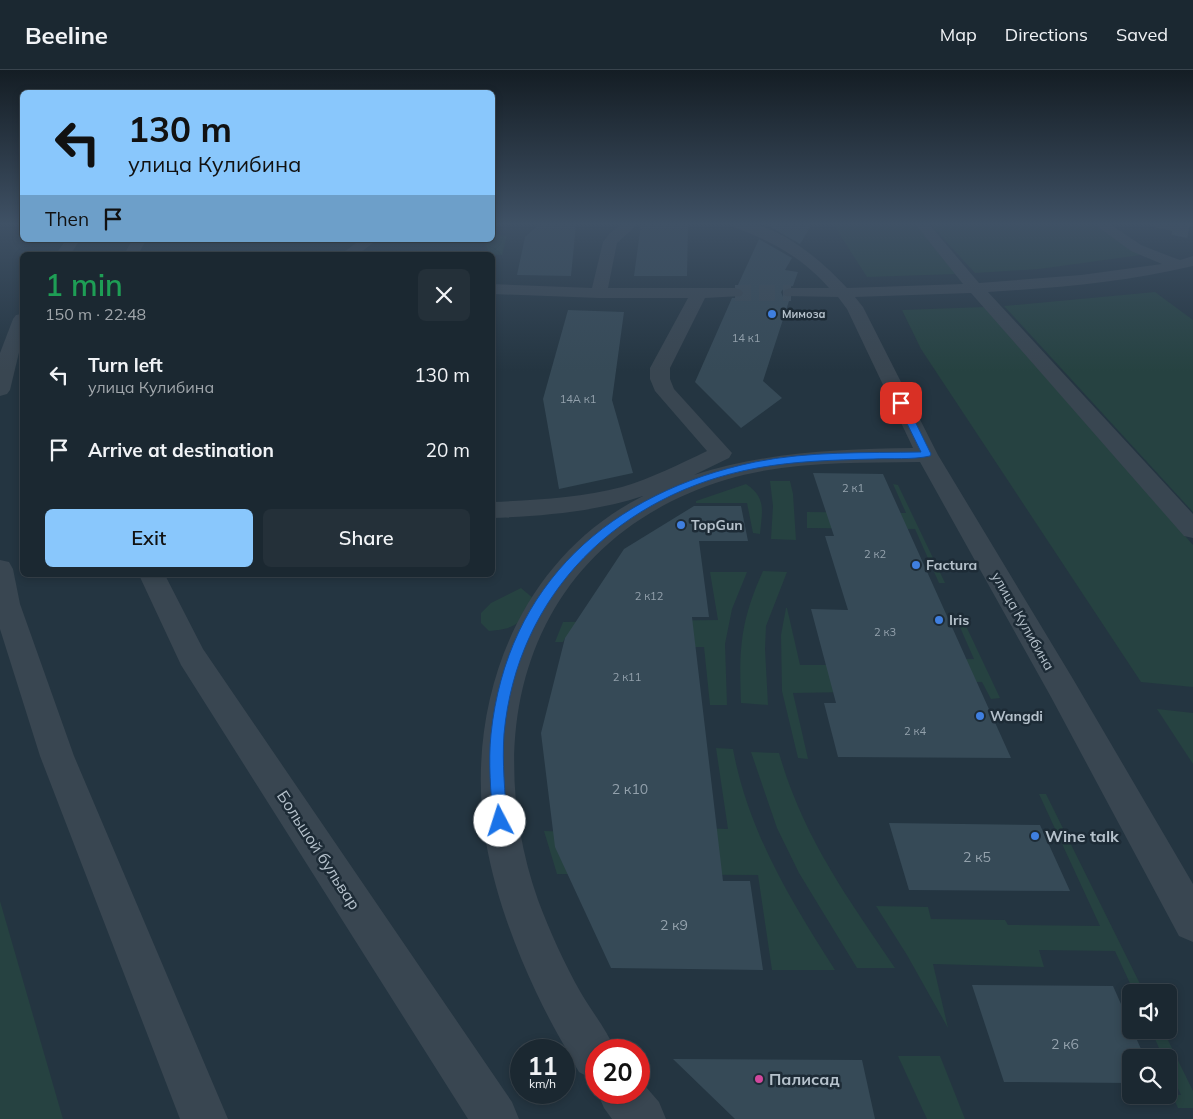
<!DOCTYPE html>
<meta charset="utf-8">
<style>
:root{--surface:#1b2831;--page:#243039;--text:#f1f3f6;--muted:#a0a6ab;--line:#39444d;--accent:#89c7fc}
body{margin:0;font-family:Mulish,sans-serif;background:var(--page);color:var(--text);height:100vh;display:flex;flex-direction:column;font-size:19px;white-space:nowrap}
*{box-sizing:border-box;margin:0}
p{font-size:16px;color:var(--muted)}
.icon{flex:none;width:28px;height:28px;fill:none;stroke:currentColor;stroke-width:2;stroke-linecap:round;stroke-linejoin:round}
.map{position:relative;flex:1;overflow:hidden}
.panel{position:absolute;left:20px;top:182px;width:475px;height:325px;display:flex;flex-direction:column;background:var(--surface);border-radius:8px;box-shadow:0 2px 8px #0003,0 0 0 1px var(--line)}
.panel>*{flex:none}
.guide{position:absolute;left:20px;top:20px;width:475px;height:152px;border-radius:8px;box-shadow:0 2px 8px #0003,0 0 0 1px var(--line);background:#89c7fc;color:#111;overflow:hidden}
.tools{position:absolute;left:1122px;top:914px;display:grid;gap:10px}
.tools a{display:grid;place-items:center;width:55px;height:55px;border-radius:8px;background:var(--surface);box-shadow:0 2px 8px #0003,0 0 0 1px var(--line);font-size:25px}
.speed{position:absolute;left:510px;top:969px;display:flex;gap:10px;font-size:25px;font-weight:700;text-align:center}
.speed>*{display:grid;place-content:center;width:65px;height:65px;border-radius:50%;background:var(--surface);box-shadow:0 2px 8px #0003,0 0 0 1px var(--line);line-height:1}
.speed small{font-size:12px;font-weight:400}
.speed .limit{border:8px solid #d22;background:#fff;color:#111}
.pin{position:absolute;display:grid;place-items:center;width:42px;height:42px;color:#fff;margin:-21px;border-radius:10px;box-shadow:0 2px 8px #0006}
.me{position:absolute;width:55px;margin:-28px;rotate:355deg;stroke-linejoin:round;filter:drop-shadow(0 0 4px #0008)}
.turn{display:flex;align-items:center;gap:18px;height:105px;padding:0 25px;font-size:22px}
.turn .icon{width:65px;height:65px;stroke-width:2.5}
.turn b{display:block;font-size:35px;line-height:42px}
.then{display:flex;align-items:center;height:48px;padding:0 25px;background:#0003;gap:10px;font-size:19px}
.round{display:grid;place-items:center;flex:none;width:52px;height:52px;border-radius:8px;background:var(--page)}
.overview{display:flex;align-items:center;justify-content:space-between;height:85px;padding:0 25px}
h1{font-size:30px;font-weight:600;line-height:38px;color:#1e9e55}
.action{display:flex;gap:10px;margin-top:auto;padding:10px 25px}
.action a{flex:1;height:58px;border-radius:8px;background:var(--accent);color:#111;font-size:20px;font-weight:600;line-height:58px;text-align:center}
.action a+a{background:var(--page);color:var(--text)}
ul{padding:0;list-style:none}
li{display:flex;align-items:center;gap:15px;height:75px;padding:0 25px}
li div{flex:1}
li b{display:block;font-size:19px}
li em{font-style:normal}
header{display:flex;align-items:center;gap:30px;box-sizing:border-box;height:70px;padding:0 25px;background:var(--surface);border-bottom:1px solid var(--line)}
header strong{font-size:24px}
nav{display:flex;gap:28px;margin-inline-start:auto;font-size:18px}
.map>svg:first-child{display:block}
</style>
<header>
<strong>Beeline</strong>
<nav><a>Map</a><a>Directions</a><a>Saved</a></nav>
</header>
<div class="map">
<svg width="1193" height="1049" viewBox="0 0 1193 1049">
<rect width="100%" height="100%" fill="#243541"/>
<g fill="#264241">
<path d="M833 154H915L956 204 867 207Z"/>
<path d="M930 154H1095L1141 185 1039 199 975 203Z"/>
<path d="M493 164 507 166 502 185H489L485 170H492Z"/>
<path d="M1155 222 1193 250V442L1004 236Z"/>
<path d="M984 237 1193 475V617L1141 612 921 279 902 240Z"/>
<path d="M770 411H790L793 424 796 470 771 469 773 436Z"/>
<path d="M746 414C767 428 762 441 760 464L753 463 747 433H696V431Z"/>
<path d="M893 414 898 415 945 513H939L915 459 807 458V442L906 443Z"/>
<path d="M763 501 787 502 766 556 765 579 768 635 741 633C739 579 740 552 763 501Z"/>
<path d="M710 502H747L732 539 725 574 727 635H710L704 577H611V570L565 568 563 572H555L563 552 718 550Z"/>
<path d="M521 518 534 529C519 554 519 558 489 561L481 553V543L491 533Z"/>
<path d="M786 538H787L800 595H867L921 590 974 589 959 555 966 556 1000 628 991 629 982 612 902 611 850 622 793 623 808 689 798 688 782 621 781 565Z"/>
<path d="M1157 639 1193 643V694Z"/>
<path d="M716 678 733 679C748 761 791 831 835 900H772L758 805 557 804 544 761 612 763 666 757 728 759Z"/>
<path d="M751 682 779 683C803 767 847 827 895 898H857L799 803 777 758Z"/>
<path d="M1039 724H1046L1144 922H1134L1115 881 1039 880 1044 897 933 894 948 958 907 885 876 836 928 837 931 849 1005 850 1008 855 1100 856Z"/>
<path d="M0 831 63 1049H0Z"/>
<path d="M1151 960H1163L1193 1021V1038H1178L1172 1025H1181L1169 999V988L1163 987Z"/>
<path d="M898 986H940L965 1049H927Z"/>
</g>
<g fill="#364a57">
<path d="M539 154H576L571 206 517 205 525 167Z"/>
<path d="M641 154H688L687 206H634Z"/>
<path d="M765 154H812L800 174Z"/>
<path d="M759 169 792 188 785 200 798 202 793 216 784 218 781 222 783 227 790 228 763 311 782 328 741 358 695 312 732 228H741L745 224 743 219 737 217Z"/>
<path d="M568 240 624 242 612 330 633 403 559 419 543 329Z"/>
<path d="M813 403 883 404 1011 688 838 687 824 633H836L811 539 848 540 825 466H834Z"/>
<path d="M694 436H741L748 471H699L709 547H692L723 811H750L763 900 611 898 555 777 541 663 565 568 624 479Z"/>
<path d="M889 753 1040 755 1070 821 909 820Z"/>
<path d="M972 915 1113 916 1145 988H1131V1013L1004 1012Z"/>
<path d="M673 989 862 990 875 1049H735Z"/>
</g>
<g fill="none" stroke-linecap="round" stroke-linejoin="round">
<g stroke="#3a4a56" stroke-width="16" stroke-dasharray="16 8" stroke-linecap="butt">
<path d="M1173 157 1193 161"/>
<path d="M735 223H791"/>
</g>
<g fill="#394651" fill-rule="evenodd">
<path d="M622 154H638L617 173 608 218H735L741 220 743 223 741 226 705 228 670 298V309L674 319 732 383 729 388 694 405C765 382 839 379 913 378L847 239 838 227 785 226 783 223 785 220 791 218H829C803 188 770 170 733 157L731 154C738 154 744 153 751 154 784 158 825 194 847 218L963 214 915 154H929L979 213 1081 205 1162 194 1131 181 1094 154H1110L1141 175 1169 186 1180 190 1193 186V196C1126 212 1057 218 988 222L1193 444V468L1184 466 971 223 855 227 863 237 938 385 1073 609 1193 814V872L1179 866 1051 627 920 392C855 393 787 391 725 410 534 469 476 651 538 830 550 862 564 893 581 923 592 942 607 960 615 980H596V1009C591 1007 583 1005 579 1002 575 996 572 988 568 982 556 962 546 943 536 922 514 875 495 824 486 772 463 637 516 490 643 426 594 442 543 446 492 448V432C536 430 580 428 622 417 652 408 680 394 707 381L655 321 650 309V298L688 228H599L492 224V214L592 218 603 172 610 163Z"/>
<path d="M1151 154H1178L1180 157 1173 161 1153 157Z"/>
<path d="M66 170H80L70 185H55Z"/>
<path d="M132 170H146L138 185H124Z"/>
<path d="M360 170H377L357 185H340Z"/>
<path d="M22 244V270L10 320 7 324 0 326V283L13 249 16 245Z"/>
<path d="M0 490 9 492 13 499 20 534 74 686 228 1049H180L40 686 0 559Z"/>
<path d="M139 505H165L203 579 512 1032 519 1049H468L181 595Z"/>
<path d="M639 1009 659 1032 666 1049H612L604 1038 597 1022H639Z"/>
</g>
</g>
<linearGradient id="sky" x2="0" y2="1"><stop stop-color="#141d24"/><stop offset="0.51" stop-color="#3f5165"/><stop offset="1" stop-color="#3f5165" stop-opacity="0"/></linearGradient>
<rect width="1193" height="301" fill="url(#sky)"/>
<path fill="#1a73e8" stroke="#114b97" d="M898 331 906 333 931 384 930 386C912 390 891 388 873 389 834 390 795 391 757 398 620 423 517 523 504 664 502 693 505 722 507 751L505 756 500 758 495 756 493 751C491 722 488 693 491 664 507 513 611 422 755 392 809 381 866 383 921 382L897 333Z"/>
<g fill="#3f7fe0" stroke="#1d2b36" stroke-width="2">
<circle cx="772" cy="244" r="5"/>
<circle cx="681" cy="455" r="5"/>
<circle cx="916" cy="495" r="5"/>
<circle cx="939" cy="550" r="5"/>
<circle cx="980" cy="646" r="5"/>
<circle cx="1035" cy="766" r="5"/>
</g>
<circle fill="#d1479c" stroke="#1d2b36" stroke-width="2" cx="759" cy="1009" r="5"/>
<g text-anchor="middle" stroke-width="5" stroke-linejoin="round" paint-order="stroke">
<g font-size="11" font-weight="bold" fill="#b5c1cb" stroke="#1d2b36" text-anchor="start">
<text x="782" y="248">Мимоза</text>
</g>
<g font-size="11" fill="#93a1ac">
<text x="746" y="272">14 к1</text>
<text x="578" y="333">14А к1</text>
<text x="853" y="422">2 к1</text>
<text x="875" y="488">2 к2</text>
<text x="649" y="530">2 к12</text>
<text x="885" y="566">2 к3</text>
<text x="627" y="611">2 к11</text>
<text x="915" y="665">2 к4</text>
</g>
<g font-size="14" font-weight="bold" fill="#b5c1cb" stroke="#1d2b36" text-anchor="start">
<text x="691" y="460">TopGun</text>
<text x="926" y="500">Factura</text>
<text x="949" y="555">Iris</text>
<text x="990" y="651">Wangdi</text>
</g>
<g font-size="14" fill="#b5c1cb" stroke="#1d2b36">
<text transform="translate(1023 551) rotate(60)" y="5">улица Кулибина</text>
</g>
<g font-size="14" fill="#93a1ac">
<text x="630" y="724">2 к10</text>
<text x="977" y="792">2 к5</text>
<text x="674" y="860">2 к9</text>
<text x="1065" y="979">2 к6</text>
</g>
<g font-size="16" font-weight="bold" fill="#b5c1cb" stroke="#1d2b36" text-anchor="start">
<text x="1045" y="772">Wine talk</text>
<text x="769" y="1015">Палисад</text>
</g>
<g font-size="16" fill="#b5c1cb" stroke="#1d2b36">
<text transform="translate(319 780) rotate(57)" y="6">Большой бульвар</text>
</g>
</g>
</svg>
<div class="tools">
<a><svg class="icon" aria-label="sound" viewBox="0 0 24 24"><path d="M4 9h4l5-4v14l-5-4H4zM17 9q2 3 0 6"/></svg></a>
<a><svg class="icon" aria-label="search" viewBox="0 0 24 24"><circle cx="10" cy="10" r="6"/><path d="M15 15l6 6"/></svg></a>
</div>
<div class="speed"><div>11<small>km/h</small></div><div class="limit">20</div></div>
<div class="pin" style="left:901px;top:333px;background:#d93025"><svg class="icon" aria-label="arrive" viewBox="0 0 24 24"><path d="M6 21V4h12l-3 4 3 4H6"/></svg></div>
<svg class="me" style="left:500px;top:751px" viewBox="-20 -20 40 40"><circle r="19" fill="#fff"/><path d="M0-13L10 11 0 6-10 11z" fill="#1a73e8"/></svg>
<div class="guide">
<div class="turn"><svg class="icon" aria-label="left" viewBox="0 0 24 24"><path d="M17 20v-9H6M10 6l-5 5 5 5"/></svg><div><b>130 m</b>улица Кулибина</div></div>
<div class="then">Then<svg class="icon" aria-label="arrive" viewBox="0 0 24 24"><path d="M6 21V4h12l-3 4 3 4H6"/></svg></div>
</div>
<section class="panel">
<div class="overview"><div><h1>1 min</h1><p>150 m · 22:48</p></div><a class="round"><svg class="icon" aria-label="close" viewBox="0 0 24 24"><path d="M6 6l12 12M18 6L6 18"/></svg></a></div>
<ul>
<li><svg class="icon" aria-label="left" viewBox="0 0 24 24"><path d="M17 20v-9H6M10 6l-5 5 5 5"/></svg><div><b>Turn left</b><p>улица Кулибина</p></div><em>130 m</em></li>
<li><svg class="icon" aria-label="arrive" viewBox="0 0 24 24"><path d="M6 21V4h12l-3 4 3 4H6"/></svg><div><b>Arrive at destination</b></div><em>20 m</em></li>
</ul>
<div class="action"><a>Exit</a><a>Share</a></div>
</section>
</div>
